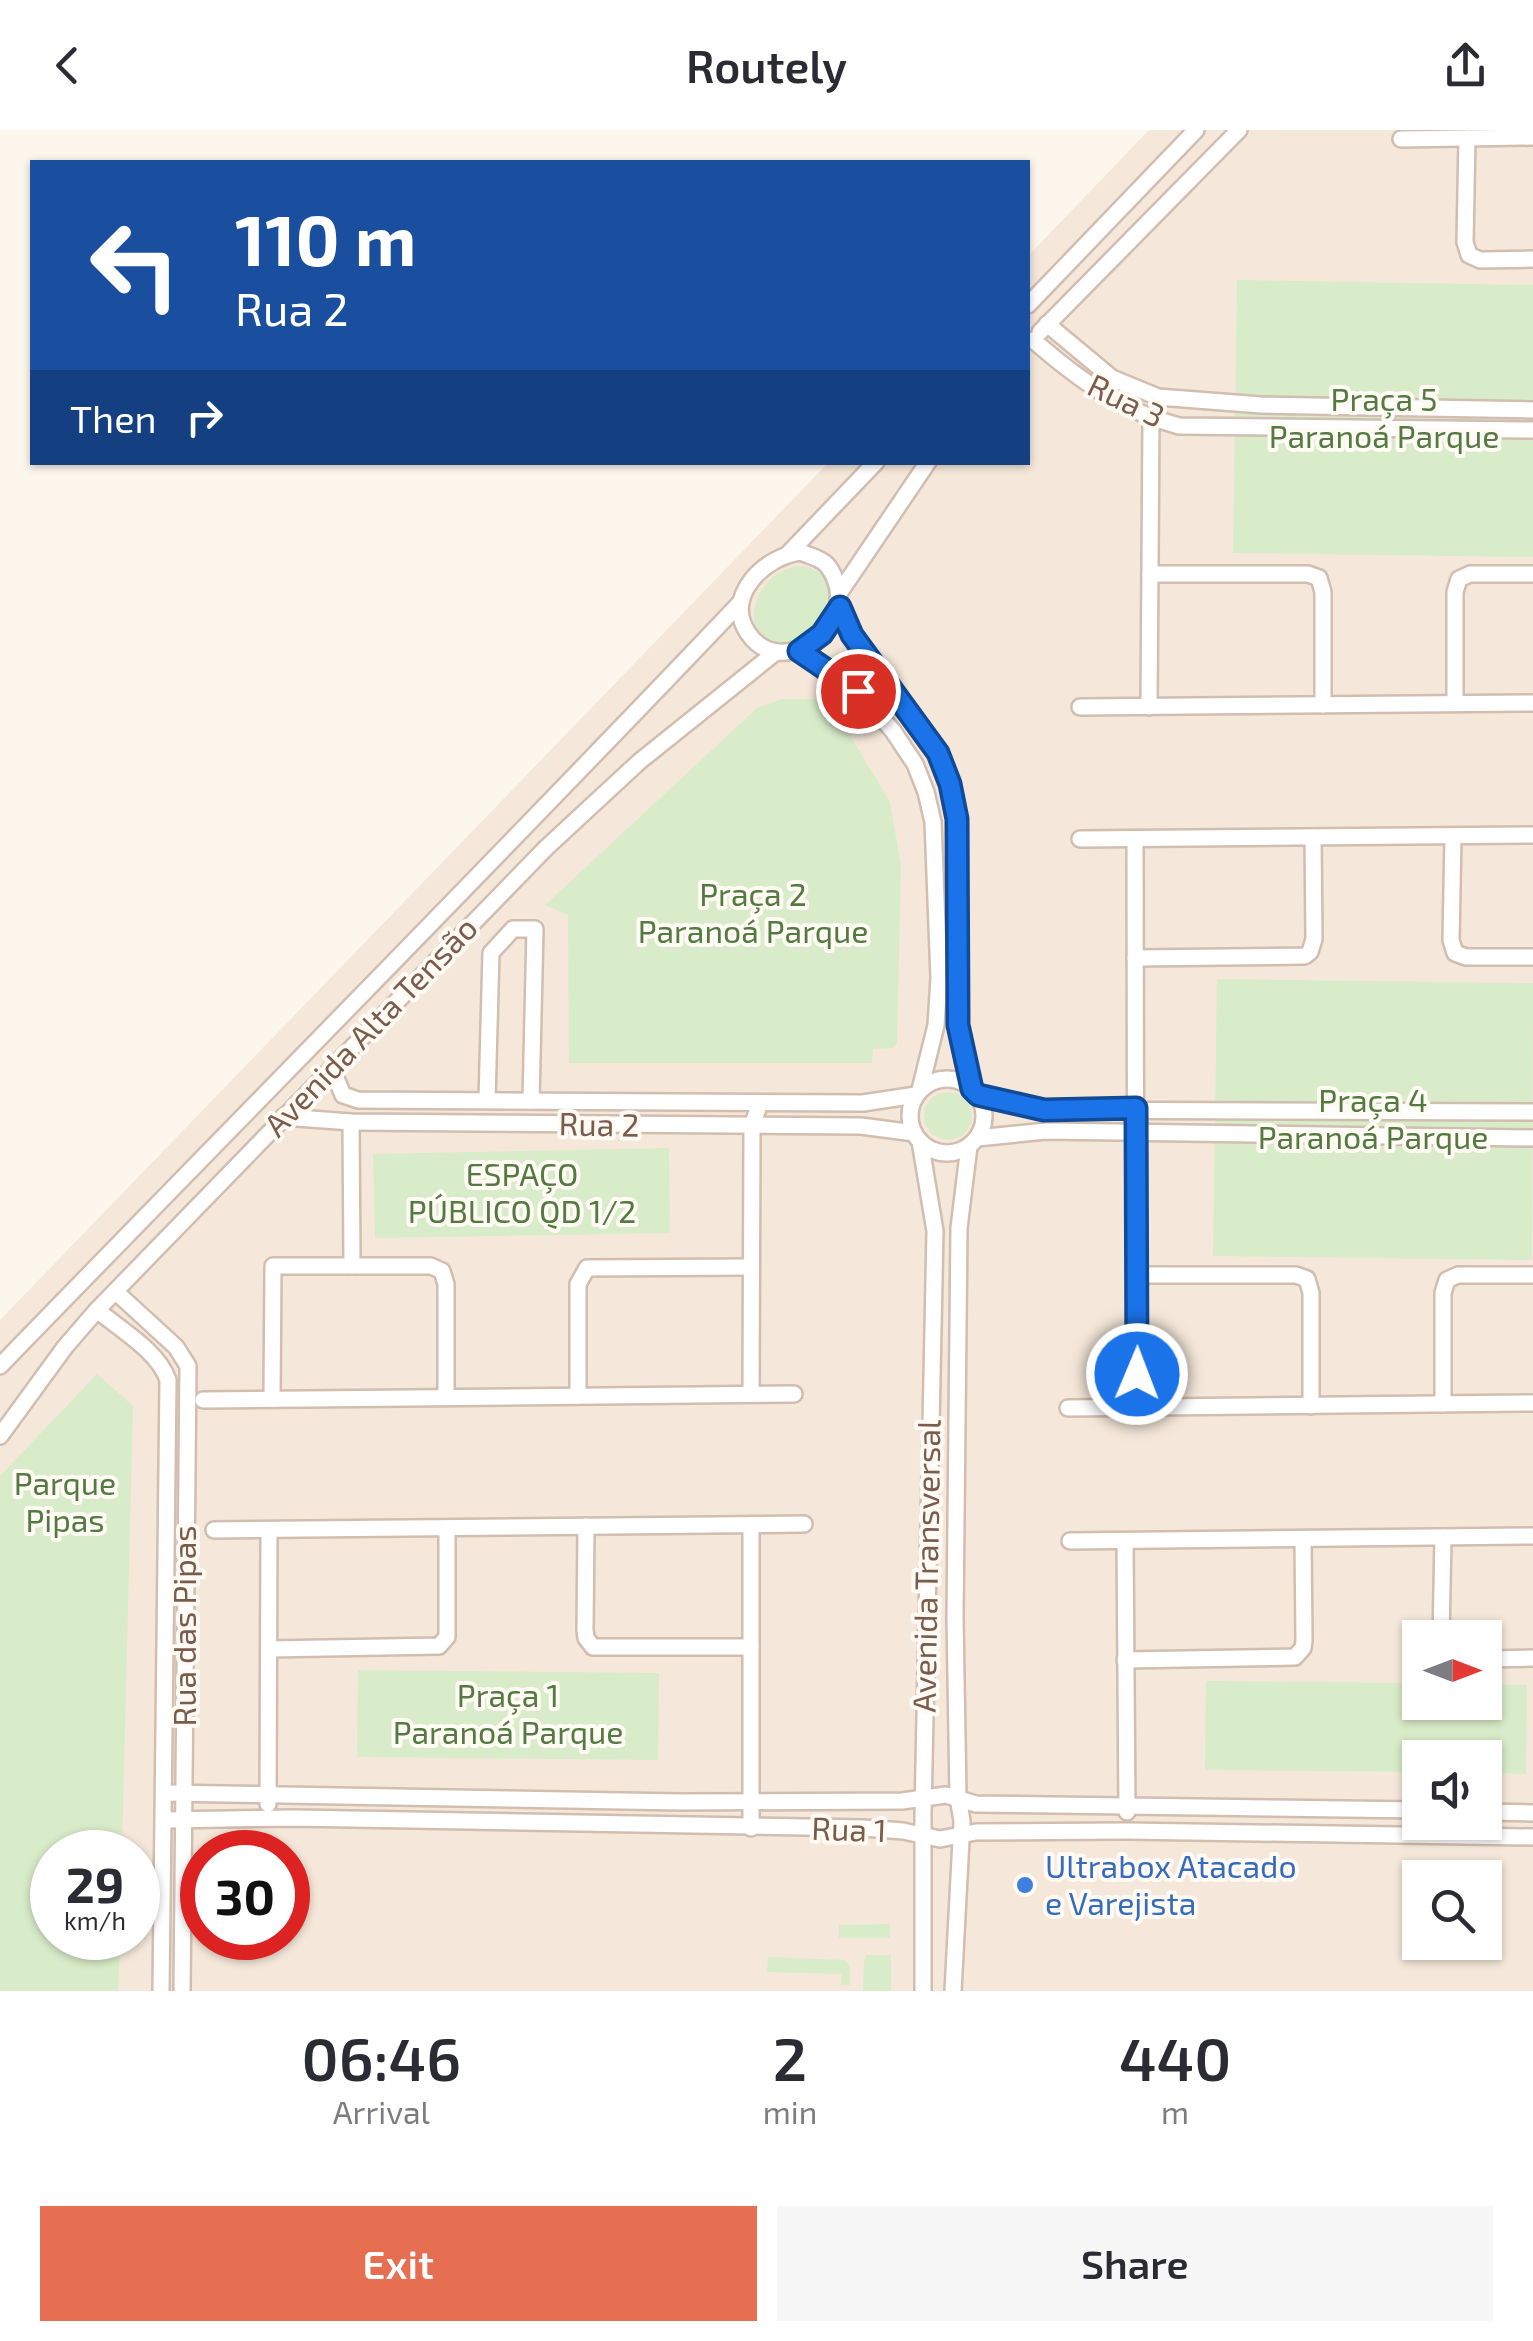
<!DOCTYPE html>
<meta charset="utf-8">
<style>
:root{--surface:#fff;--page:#f7f7f7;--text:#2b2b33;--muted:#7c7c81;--accent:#e76f51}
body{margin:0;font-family:"Exo 2",sans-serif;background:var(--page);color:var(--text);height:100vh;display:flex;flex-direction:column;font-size:38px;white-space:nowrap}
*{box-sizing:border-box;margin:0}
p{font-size:32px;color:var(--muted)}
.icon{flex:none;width:55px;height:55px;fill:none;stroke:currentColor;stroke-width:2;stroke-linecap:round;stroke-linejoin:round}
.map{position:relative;height:1861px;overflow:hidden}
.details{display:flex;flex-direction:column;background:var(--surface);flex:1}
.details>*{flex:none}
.top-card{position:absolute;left:30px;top:30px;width:1000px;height:305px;border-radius:0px;box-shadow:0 2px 8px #0004;background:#1a4fa0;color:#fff;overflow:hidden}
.needle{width:65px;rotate:90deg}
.buttons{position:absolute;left:1402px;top:1490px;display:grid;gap:20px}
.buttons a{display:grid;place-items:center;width:100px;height:100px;border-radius:0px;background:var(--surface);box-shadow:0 2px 8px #0004;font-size:50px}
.speed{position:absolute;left:30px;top:1700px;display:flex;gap:20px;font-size:50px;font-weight:700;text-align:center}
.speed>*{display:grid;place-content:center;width:130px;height:130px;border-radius:50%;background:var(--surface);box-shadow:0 2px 8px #0004;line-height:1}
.speed small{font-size:25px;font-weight:400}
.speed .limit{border:15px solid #d22;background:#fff;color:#111}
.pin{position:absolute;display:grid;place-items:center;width:85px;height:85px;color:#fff;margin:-42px;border:5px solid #fff;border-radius:50%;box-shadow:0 2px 10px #0007}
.me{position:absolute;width:110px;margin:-55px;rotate:1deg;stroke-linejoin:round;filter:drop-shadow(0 0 8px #0008)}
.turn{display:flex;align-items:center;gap:35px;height:210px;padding:0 40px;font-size:45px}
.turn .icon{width:130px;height:130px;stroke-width:2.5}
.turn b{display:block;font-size:70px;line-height:85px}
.then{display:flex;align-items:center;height:95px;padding:0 40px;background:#0003;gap:20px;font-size:38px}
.eta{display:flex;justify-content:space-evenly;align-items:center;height:170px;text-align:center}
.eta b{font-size:60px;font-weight:600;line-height:70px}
.cta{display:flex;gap:20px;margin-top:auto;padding:20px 40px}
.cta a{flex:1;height:115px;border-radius:0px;background:var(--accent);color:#fff;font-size:40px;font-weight:600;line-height:115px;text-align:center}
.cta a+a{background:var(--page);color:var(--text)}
header{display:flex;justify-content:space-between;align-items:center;height:130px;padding:0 40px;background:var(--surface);font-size:45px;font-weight:600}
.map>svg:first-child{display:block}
</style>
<header><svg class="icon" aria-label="back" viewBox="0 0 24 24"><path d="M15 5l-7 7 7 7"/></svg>Routely<svg class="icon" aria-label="share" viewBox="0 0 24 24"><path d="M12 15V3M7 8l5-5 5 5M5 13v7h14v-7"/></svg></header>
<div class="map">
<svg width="1533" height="1861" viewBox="0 0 1533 1861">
<rect width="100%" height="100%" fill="#fdf6ec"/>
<path fill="#f5e8da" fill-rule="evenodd" d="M1149 0H1533V1861H0V1190L828 333 1028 332V126ZM1420 1508H1485V1572H1420ZM1420 1628H1485V1692H1420ZM52 1722H138V1808H52ZM202 1722H288V1808H202ZM1420 1748H1485V1812H1420Z"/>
<g fill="#d8ecc9">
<path d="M1237 150 1533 155V427L1233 423Z"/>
<path d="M795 436C851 434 832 512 784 513 735 514 750 446 795 436Z"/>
<path d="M781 569H821L841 590 890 672 901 736 897 914 893 918 873 919 872 933H569L568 785 545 775 757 578Z"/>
<path d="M1217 849 1533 853 1532 1130 1213 1126Z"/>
<circle cx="948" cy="986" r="24"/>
<path d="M669 1018 670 1103 375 1108 373 1024Z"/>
<path d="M97 1244 133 1276 122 1722H52V1808H120L118 1861H0V1346Z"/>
<path d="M358 1540 659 1543 658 1630 357 1627Z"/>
<path d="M1206 1551 1420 1553V1572H1485V1554L1527 1555 1526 1644 1485 1643V1628H1420V1642L1205 1640Z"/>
<path d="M890 1794V1808H839V1795Z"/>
<path d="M867 1825H891V1861H863L864 1830Z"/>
<path d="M768 1827 845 1830 850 1837V1855H841V1844L767 1842Z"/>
</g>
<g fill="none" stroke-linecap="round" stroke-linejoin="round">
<defs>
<g id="minor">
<path d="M1467 8 1465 112 1469 125 1480 130 1533 129"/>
<path d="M1401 9 1533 7"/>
<path d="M1028 175 1196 0"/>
<path d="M1047 194 1112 248 1158 267 1261 275 1533 280"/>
<path d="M1040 202 1239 0"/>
<path d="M1033 210C1078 249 1121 281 1179 296L1533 300"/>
<path d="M801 422C807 425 816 427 822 431 829 435 832 442 835 449 855 497 781 552 748 503 723 466 765 426 801 422Z"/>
<path d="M788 424 876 332"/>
<path d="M1150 444H1308L1319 448 1323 462V575"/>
<path d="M840 462 928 332"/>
<path d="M840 477 853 505 939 623 950 655 957 689 958 895 973 959"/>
<path d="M799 521 858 561 893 601 915 634 926 662 933 692 939 848 936 895 920 960"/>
<path d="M1455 573V462L1459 449 1470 444H1533"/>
<path d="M1080 577 1533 573"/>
<path d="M1149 577 1151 289"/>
<path d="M1453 706 1451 810 1455 823 1466 827H1533"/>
<path d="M1080 709 1533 705"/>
<path d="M1135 709 1136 1277"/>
<path d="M1135 828 1305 826 1310 822 1314 809 1313 707"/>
<path d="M332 939 343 965 358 970 863 973 916 965"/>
<circle cx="947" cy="986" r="37"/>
<path d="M978 965 1044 980 1533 982"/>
<path d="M487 970 491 823 513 799H535L531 971"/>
<path d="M283 987 351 992 861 996 914 1003"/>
<path d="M351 992 352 1136"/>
<path d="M977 1008 1046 1001 1533 1008"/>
<path d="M920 1011 935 1101 923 1683V1861"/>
<path d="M1138 1145H1296L1307 1149 1311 1163V1276"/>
<path d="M116 1162 176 1217 188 1236 182 1861"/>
<path d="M97 1180C121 1200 158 1221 168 1250L161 1861"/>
<path d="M0 1236C247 981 497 729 741 472"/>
<path d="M751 1264 752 996 760 973"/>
<path d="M578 1266V1154L587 1138 751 1137"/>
<path d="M272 1269 273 1136H431L442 1141 446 1154V1267"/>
<path d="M203 1270 794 1264"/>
<path d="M1443 1274V1163L1447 1150 1458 1145H1533"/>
<path d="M1068 1278 1533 1273"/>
<path d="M0 1306 65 1217 97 1180 546 718 640 631 776 522"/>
<path d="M586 1396 585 1500 586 1508 593 1517H751"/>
<path d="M214 1400 804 1394"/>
<path d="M1070 1411 1533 1406"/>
<path d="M1125 1411 1127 1682"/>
<path d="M1441 1508 1443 1407"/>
<path d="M269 1519 439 1516 447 1507V1398"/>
<path d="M1485 1529 1533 1528"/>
<path d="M1125 1530 1295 1527 1303 1518 1304 1511 1303 1409"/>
<path d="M164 1663 681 1672 902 1671 946 1665 976 1674 1420 1680"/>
<path d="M268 1674 269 1400"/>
<path d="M1485 1682 1533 1683"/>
<path d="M164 1690 294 1688 863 1698 903 1701 940 1709 976 1702 1126 1701 1533 1707"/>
<path d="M751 1698V1395"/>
<path d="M953 1861 962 1691 958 1667 955 1487 959 1098 969 1016"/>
</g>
</defs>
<use href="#minor" stroke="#d1beb0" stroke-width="20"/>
<use href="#minor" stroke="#fff" stroke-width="15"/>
</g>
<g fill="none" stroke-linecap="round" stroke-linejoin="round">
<defs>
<path id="route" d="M858 561 799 521 822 504 840 477 852 505 938 623 950 654 957 689 958 895 972 959 978 965 1044 980 1136 978 1137 1244"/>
</defs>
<use href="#route" stroke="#114b97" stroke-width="25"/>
<use href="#route" stroke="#1a73e8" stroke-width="18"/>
</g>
<circle fill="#3f7fe0" stroke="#fffaf3" stroke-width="4" cx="1025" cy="1755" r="10"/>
<g text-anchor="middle" stroke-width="8" stroke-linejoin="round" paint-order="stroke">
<g font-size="32" fill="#537a41" stroke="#fffaf3">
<text x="1384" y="281">Praça 5<tspan x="1384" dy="37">Paranoá Parque</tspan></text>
<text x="753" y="776">Praça 2<tspan x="753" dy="37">Paranoá Parque</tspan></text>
<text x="1373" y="982">Praça 4<tspan x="1373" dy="37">Paranoá Parque</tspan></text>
<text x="522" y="1056">ESPAÇO<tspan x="522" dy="37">PÚBLICO QD 1/2</tspan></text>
<text x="65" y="1365">Parque<tspan x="65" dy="37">Pipas</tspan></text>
<text x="508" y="1577">Praça 1<tspan x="508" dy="37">Paranoá Parque</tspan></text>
</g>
<g font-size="32" fill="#7a5c4d" stroke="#fffaf3">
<text transform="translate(1126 271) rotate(26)" y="11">Rua 3</text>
<text transform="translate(371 897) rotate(-46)" y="11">Avenida Alta Tensão</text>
<text transform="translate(599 995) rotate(1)" y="11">Rua 2</text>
<text transform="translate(927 1436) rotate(-89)" y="11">Avenida Transversal</text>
<text transform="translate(185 1496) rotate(-90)" y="11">Rua das Pipas</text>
<text transform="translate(849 1700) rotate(2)" y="11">Rua 1</text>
</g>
<g font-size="32" fill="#366cbe" stroke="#fffaf3" text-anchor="start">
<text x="1045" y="1748">Ultrabox Atacado<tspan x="1045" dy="37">e Varejista</tspan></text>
</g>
</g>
</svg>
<div class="buttons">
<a><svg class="needle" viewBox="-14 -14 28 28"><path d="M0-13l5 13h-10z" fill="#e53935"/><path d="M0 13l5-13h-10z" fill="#7c7c81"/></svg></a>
<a><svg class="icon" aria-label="sound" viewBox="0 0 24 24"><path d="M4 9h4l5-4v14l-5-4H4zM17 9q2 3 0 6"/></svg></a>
<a><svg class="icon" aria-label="search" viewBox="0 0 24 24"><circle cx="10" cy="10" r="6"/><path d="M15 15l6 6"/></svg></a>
</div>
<div class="speed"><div>29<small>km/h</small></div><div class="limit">30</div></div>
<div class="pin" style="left:858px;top:561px;background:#d93025"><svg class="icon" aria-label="arrive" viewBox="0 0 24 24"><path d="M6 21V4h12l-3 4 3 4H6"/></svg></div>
<svg class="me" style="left:1137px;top:1244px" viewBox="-20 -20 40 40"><circle r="17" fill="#1a73e8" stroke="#fff" stroke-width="3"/><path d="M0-11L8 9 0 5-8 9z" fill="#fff"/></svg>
<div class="top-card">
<div class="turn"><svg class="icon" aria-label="left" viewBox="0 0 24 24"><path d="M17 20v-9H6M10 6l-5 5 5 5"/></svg><div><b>110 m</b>Rua 2</div></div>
<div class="then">Then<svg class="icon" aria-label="right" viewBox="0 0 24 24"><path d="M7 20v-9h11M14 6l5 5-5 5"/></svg></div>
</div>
</div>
<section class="details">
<div class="eta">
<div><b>06:46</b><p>Arrival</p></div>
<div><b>2</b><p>min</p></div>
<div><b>440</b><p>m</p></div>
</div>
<div class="cta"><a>Exit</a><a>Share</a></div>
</section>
